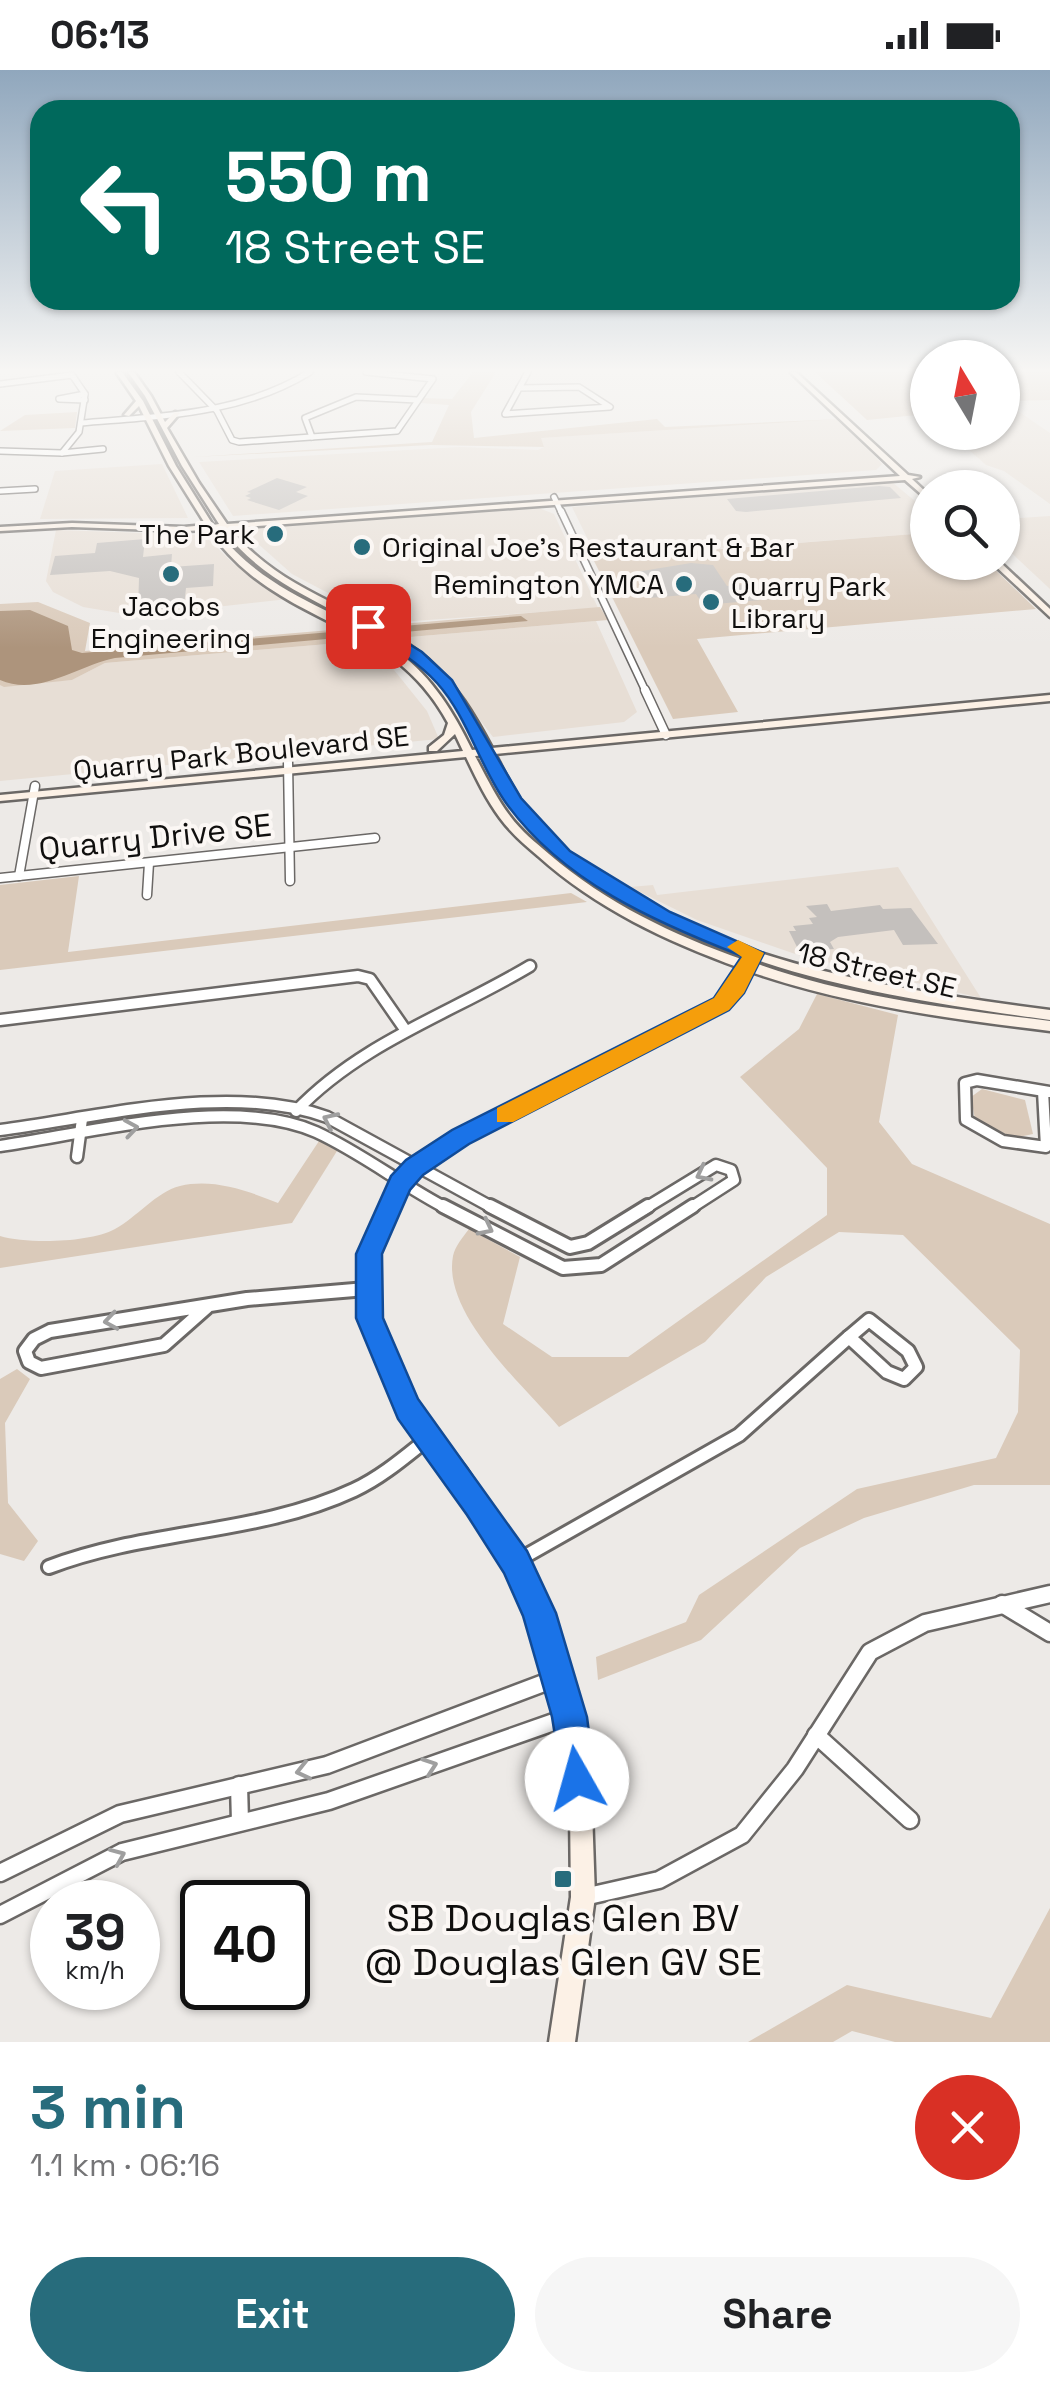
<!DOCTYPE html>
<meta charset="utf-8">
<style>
:root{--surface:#fff;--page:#f6f6f6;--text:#202124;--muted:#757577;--accent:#276c7c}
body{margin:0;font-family:"Space Grotesk",sans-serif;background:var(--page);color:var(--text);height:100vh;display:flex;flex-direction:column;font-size:38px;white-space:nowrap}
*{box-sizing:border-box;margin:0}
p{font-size:32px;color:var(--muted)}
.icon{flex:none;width:55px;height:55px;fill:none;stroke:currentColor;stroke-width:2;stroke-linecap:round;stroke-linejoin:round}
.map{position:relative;height:1972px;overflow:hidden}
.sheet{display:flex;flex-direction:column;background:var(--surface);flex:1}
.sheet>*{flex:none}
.top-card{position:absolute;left:30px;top:30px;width:990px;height:210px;border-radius:30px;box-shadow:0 2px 8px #0004;background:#00695c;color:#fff;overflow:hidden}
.needle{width:65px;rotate:350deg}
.controls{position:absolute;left:910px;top:270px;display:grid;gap:20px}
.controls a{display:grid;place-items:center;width:110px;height:110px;border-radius:50%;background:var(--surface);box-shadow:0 2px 8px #0004;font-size:50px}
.speed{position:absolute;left:30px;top:1810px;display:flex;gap:20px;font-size:50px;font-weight:700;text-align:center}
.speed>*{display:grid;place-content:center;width:130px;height:130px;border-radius:50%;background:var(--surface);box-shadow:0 2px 8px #0004;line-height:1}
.speed small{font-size:25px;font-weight:400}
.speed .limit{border:5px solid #111;border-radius:15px;background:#fff;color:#111}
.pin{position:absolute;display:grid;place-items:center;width:85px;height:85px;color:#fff;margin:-42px;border-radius:20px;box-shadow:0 5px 15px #0006}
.me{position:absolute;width:110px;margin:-55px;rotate:353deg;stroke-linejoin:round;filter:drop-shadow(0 0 8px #0008)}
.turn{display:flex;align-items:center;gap:35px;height:210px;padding:0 30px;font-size:45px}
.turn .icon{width:130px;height:130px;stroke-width:2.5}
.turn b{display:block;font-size:70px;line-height:85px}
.round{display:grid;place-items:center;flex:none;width:105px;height:105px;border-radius:52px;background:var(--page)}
.headline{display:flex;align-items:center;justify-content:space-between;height:170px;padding:0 30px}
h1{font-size:60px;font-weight:700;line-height:75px;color:var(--accent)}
.action{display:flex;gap:20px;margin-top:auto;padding:20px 30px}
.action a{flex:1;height:115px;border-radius:60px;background:var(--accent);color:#fff;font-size:40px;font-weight:700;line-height:115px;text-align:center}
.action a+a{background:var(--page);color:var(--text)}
.status{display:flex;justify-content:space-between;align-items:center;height:70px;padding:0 50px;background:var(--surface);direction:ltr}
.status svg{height:28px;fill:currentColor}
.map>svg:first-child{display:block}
</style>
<div class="status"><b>06:13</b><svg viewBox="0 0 49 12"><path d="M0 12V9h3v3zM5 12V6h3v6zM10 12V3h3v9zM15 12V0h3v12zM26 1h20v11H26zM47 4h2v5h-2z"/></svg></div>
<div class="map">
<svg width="1050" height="1972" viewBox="0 0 1050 1972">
<rect width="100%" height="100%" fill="#edeae7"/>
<g fill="#e7ded5">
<path d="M1003 331 1050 363V434L1004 401 986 395 950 363 1002 362Z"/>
<path d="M840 349 882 394 876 400 233 446 199 392 460 377 538 380 544 377 540 368Z"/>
<path d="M162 394 188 448 40 449 55 401Z"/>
<path d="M892 412 927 441V463L597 488 572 437Z"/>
<path d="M539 438 554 444 598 538 385 553 292 504 248 465 256 458Z"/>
<path d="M1050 446V519L1003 475 1002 449Z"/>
<path d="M56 460 204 465 234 494 288 529 162 543 125 544 83 537 53 522 46 511Z"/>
<path d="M596 551 637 642 624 652 493 667 437 594 399 568Z"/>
<path d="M363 571 390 595 427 641 439 669 0 711V615L72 610 105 593Z"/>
<path d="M898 797 981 928 801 886 697 850 630 817 653 815 657 825Z"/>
</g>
<g fill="#dacaba">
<path d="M473 302H496L471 342 474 368 657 349 665 357 840 349 541 368 544 377 431 375 193 387 432 372 449 335 420 333 423 328 452 329Z"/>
<path d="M815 302H927V344L867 350Z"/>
<path d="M1003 302H1050V330L1003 331Z"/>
<path d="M77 342 75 358 0 361 25 345Z"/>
<path d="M927 463 928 492 988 493 1036 539 697 569 738 642 673 649 593 489Z"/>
<path d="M38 532 90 553 85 581 600 537 608 550 105 593 72 610 4 617 0 615V534Z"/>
<path d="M79 806 68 882 571 823 587 832 0 900V815Z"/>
<path d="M817 924 898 945 879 1052 912 1094 1050 1154V1415H974L864 1448 800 1478 701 1570 598 1610 596 1587 686 1552 699 1525 857 1419 996 1388 1018 1342 1020 1280 903 1165 839 1162 766 1207 705 1272 559 1357C524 1316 442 1244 453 1186 455 1176 463 1167 469 1159L520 1187 503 1254 552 1287H628L827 1145V1098L740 1007 799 959Z"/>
<path d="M982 1019 1025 1030 1033 1064 1014 1068 975 1049 971 1027Z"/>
<path d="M319 1071 337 1081 292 1153 0 1198V1166C27 1174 89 1173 115 1159 136 1148 156 1122 180 1116 213 1108 248 1121 278 1133Z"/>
<path d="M17 1299 30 1309 5 1353 8 1433 38 1471 24 1491 0 1484V1309Z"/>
<path d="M1050 1838V1972H895L852 1961 833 1972H748L847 1915 991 1948Z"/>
</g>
<path fill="#ad947c" d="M30 540 68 556 72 580 82 583 521 546 528 551 115 588C79 595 39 627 0 610V541Z"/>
<g fill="#c4c0bd">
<path d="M277 408 307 417 296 422 308 426 279 440 247 430 251 428 245 426 251 423 247 422Z"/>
<path d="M879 416 890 417 901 428 746 442 736 441 727 429Z"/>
<path d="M145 469 143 487 172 484 171 497 214 494 213 516 186 518 184 537 138 541 139 508 110 501 50 505 55 486 95 483 97 473Z"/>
<path d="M691 493 713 495 727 516 773 512 785 528 703 535 696 524 649 528 636 502Z"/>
<path d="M827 834 831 841 880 835 883 839 911 838 938 874 903 875 894 860 838 867 830 872 834 879 799 881 789 861H796L793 856 813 854 809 848 817 847 806 836Z"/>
</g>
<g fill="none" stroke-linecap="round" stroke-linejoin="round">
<defs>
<g id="street-far5">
<path d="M179 302 217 341 232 370 239 372 397 361 433 309 366 302"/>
<path d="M0 314 72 305 85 324 79 362 62 383 0 381"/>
<path d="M519 318 579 317 610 337 505 344 528 302"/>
<path d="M85 324 59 329 85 330"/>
<path d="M81 353C161 346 240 345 310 302"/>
<path d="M312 367 305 348 356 327 417 330"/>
<path d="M62 383 103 379"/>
<path d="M0 421 35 419"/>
<path d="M554 427 562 444"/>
</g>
<path id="street-far4" d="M561 441 646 622"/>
<g id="street-far3">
<path d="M645 620 666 665"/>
<path d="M288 692 290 811"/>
<path d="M19 806 35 716"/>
<path d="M0 808 375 768"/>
<path d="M147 825 149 793"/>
</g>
<g id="street-far2">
<path d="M0 950 358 906 370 909 404 958"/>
<path d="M1043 1021 1046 1077 1003 1071 966 1050 965 1013 977 1010 1050 1022"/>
<path d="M296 1041C362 972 450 944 530 896"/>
<path d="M0 1060C101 1047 229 1012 327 1047L495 1139"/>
<path d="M0 1076C90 1063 232 1025 316 1062 362 1083 403 1116 448 1139"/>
<path d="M77 1087 82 1049"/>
<path d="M644 1139 716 1095 731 1100 734 1110 689 1139"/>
</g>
<g id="street-far1">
<path d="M443 1136 563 1198 601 1195 693 1136"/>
<path d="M490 1136 570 1177 588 1173 648 1136"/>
<path d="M207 1237 164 1275 41 1298 29 1292 25 1281 34 1269 50 1261 247 1229 366 1219"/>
<path d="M869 1250 908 1281 916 1297 904 1309 887 1302 849 1267Z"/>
<path d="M515 1492 739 1365 849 1267"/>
<path d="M49 1497C148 1459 258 1465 354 1420 382 1407 406 1386 430 1367"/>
</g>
<g id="street">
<path d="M1002 1534 1050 1563"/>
<path d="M816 1665 910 1750"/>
<path d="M239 1715 240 1752"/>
<path d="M0 1803 120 1744 327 1695 557 1608"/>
<path d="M584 1827 659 1810 742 1765 795 1699 870 1582 925 1553 1050 1524"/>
<path d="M0 1845 122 1782 329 1731 568 1647"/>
</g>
<g id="secondary">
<path d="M116 302H122L143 331 176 396 213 455 219 454 182 396 145 326 128 302H134L151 326 165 352 175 342 180 343 167 358 199 413 227 454 900 406 790 302H796L908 405 920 407 912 409 928 424V430L905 410 230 458C283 526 366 537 429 590 456 614 475 646 492 678L1050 625V631L495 684C508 709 520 734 539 755 562 781 592 802 622 821 748 898 905 921 1050 940V950C952 936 851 922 757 890L755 893C850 927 951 939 1050 951V961C950 949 847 935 751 902L742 920 726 937 465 1071 420 1102 406 1118 377 1184 378 1248 414 1333 466 1398 522 1485 549 1543 580 1647 592 1740 595 1827 575 1972H549L571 1827 570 1740 558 1647 529 1545 508 1499 452 1412 402 1345 362 1248 361 1184 395 1110 410 1094 455 1063 716 931 732 914 740 898C666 871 597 839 538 786 524 774 511 763 500 748 486 729 476 708 466 687L0 731V725L463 681 455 664 437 681H429V677L444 665 448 653C399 563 323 562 251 505 235 492 221 477 209 460L184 461 72 457 0 461V457L72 453 184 457 206 455 169 396 139 336 129 346 124 345 136 331ZM216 459H223C272 526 356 541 419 592 448 615 465 647 482 679L472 680C454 643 433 608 399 583 335 536 268 527 216 459ZM485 685C499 712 513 741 534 763 591 824 668 859 746 886L744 890C673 865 606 833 549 784 535 772 521 761 510 746 496 728 486 706 475 686Z"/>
<path d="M991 492H1000L1050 539V547Z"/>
</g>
</defs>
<use href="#street-far5" stroke="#6b6866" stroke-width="8"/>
<use href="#street-far4" stroke="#6b6866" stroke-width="9"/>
<use href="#street-far3" stroke="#6b6866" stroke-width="11"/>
<use href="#street-far2" stroke="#6b6866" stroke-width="15"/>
<use href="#street-far1" stroke="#6b6866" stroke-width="18"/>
<use href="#street" stroke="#6b6866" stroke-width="21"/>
<use href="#secondary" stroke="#6b6866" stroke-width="5"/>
<use href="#street-far5" stroke="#fff" stroke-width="5"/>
<use href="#street-far4" stroke="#fff" stroke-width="6"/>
<use href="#street-far3" stroke="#fff" stroke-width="8"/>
<use href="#street-far2" stroke="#fff" stroke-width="10"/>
<use href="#street-far1" stroke="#fff" stroke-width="12"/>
<use href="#street" stroke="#fff" stroke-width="16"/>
<use href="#secondary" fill="#fcf1e6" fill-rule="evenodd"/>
</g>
<defs><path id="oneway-chevron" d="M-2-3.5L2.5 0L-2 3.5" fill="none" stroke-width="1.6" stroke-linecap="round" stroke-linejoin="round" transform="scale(2.5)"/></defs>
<g stroke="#9f9f9f">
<use href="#oneway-chevron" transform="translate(330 1050) rotate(-155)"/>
<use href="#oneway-chevron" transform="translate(131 1058) rotate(-9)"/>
<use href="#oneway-chevron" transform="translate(703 1104) rotate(153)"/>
<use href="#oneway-chevron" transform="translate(486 1158) rotate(27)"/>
<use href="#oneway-chevron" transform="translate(111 1251) rotate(171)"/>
<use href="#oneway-chevron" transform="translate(430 1696) rotate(-19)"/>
<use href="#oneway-chevron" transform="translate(303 1701) rotate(167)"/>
<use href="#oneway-chevron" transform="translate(118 1786) rotate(-23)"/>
</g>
<linearGradient id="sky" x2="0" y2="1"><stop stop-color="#90a7bd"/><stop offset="0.52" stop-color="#f7f6f4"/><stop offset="1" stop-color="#f7f6f4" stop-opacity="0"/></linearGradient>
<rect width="1050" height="578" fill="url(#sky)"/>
<path fill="#1a73e8" stroke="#114b97" stroke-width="2.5" d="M363 552H373L422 582 452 610 521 728 570 781 670 842 764 883 744 923 729 940 469 1074 423 1105 410 1120 382 1184 383 1248 418 1329 527 1481 556 1543 587 1647 595 1709 590 1722 577 1727 564 1722 552 1647 523 1546 504 1503 467 1445 398 1349 356 1248V1184L391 1106 406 1090 452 1060 714 928 742 886C655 852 563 812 506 733 480 697 467 646 437 613 416 590 389 575 363 559Z"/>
<path fill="#f59e0b" d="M738 870 764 883 744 923 729 940 513 1052H497V1038L714 928 742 887 727 877Z"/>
<g fill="#276c7c" stroke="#fbf7f4" stroke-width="4">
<circle cx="275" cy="464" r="10"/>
<circle cx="362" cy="477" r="10"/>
<circle cx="171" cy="504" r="10"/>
<circle cx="684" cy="514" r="10"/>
<circle cx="711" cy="532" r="10"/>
<rect x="553" y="1799" width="20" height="20" rx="5"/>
</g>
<g text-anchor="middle" stroke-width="8" stroke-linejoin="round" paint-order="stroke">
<g font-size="28" fill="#100f0e" stroke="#fbf7f4" text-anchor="end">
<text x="255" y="474">The Park</text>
<text x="382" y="487" text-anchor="start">Original Joe's Restaurant &amp; Bar</text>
<text x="664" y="524">Remington YMCA</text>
<text x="731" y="526" text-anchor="start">Quarry Park<tspan x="731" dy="32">Library</tspan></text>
<text x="171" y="546" text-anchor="middle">Jacobs<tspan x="171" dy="32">Engineering</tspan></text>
</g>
<g font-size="28" fill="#100f0e" stroke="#fbf7f4">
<text transform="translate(241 683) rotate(-6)" y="10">Quarry Park Boulevard SE</text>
<text transform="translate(877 900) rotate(13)" y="10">18 Street SE</text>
</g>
<g font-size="32" fill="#100f0e" stroke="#fbf7f4">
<text transform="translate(155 767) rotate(-6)" y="11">Quarry Drive SE</text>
</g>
<g font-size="38" fill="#100f0e" stroke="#fbf7f4">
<text x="563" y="1861">SB Douglas Glen BV<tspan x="563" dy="44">@ Douglas Glen GV SE</tspan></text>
</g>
</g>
</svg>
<div class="controls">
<a><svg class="needle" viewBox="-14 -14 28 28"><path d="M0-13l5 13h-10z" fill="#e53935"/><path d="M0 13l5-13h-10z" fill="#757577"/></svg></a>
<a><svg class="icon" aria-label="search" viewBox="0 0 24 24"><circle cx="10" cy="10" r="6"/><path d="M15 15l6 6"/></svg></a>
</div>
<div class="speed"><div>39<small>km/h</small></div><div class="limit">40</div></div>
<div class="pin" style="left:368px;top:556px;background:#d93025"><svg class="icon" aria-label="arrive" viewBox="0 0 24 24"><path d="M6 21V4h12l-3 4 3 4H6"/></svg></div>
<svg class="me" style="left:577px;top:1709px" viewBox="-20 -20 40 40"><circle r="19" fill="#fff"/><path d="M0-13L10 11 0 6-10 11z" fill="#1a73e8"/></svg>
<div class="top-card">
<div class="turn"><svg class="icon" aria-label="left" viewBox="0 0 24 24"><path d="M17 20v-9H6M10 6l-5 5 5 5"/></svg><div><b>550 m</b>18 Street SE</div></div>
</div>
</div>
<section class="sheet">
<div class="headline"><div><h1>3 min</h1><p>1.1 km · 06:16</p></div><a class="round" style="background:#d93025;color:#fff"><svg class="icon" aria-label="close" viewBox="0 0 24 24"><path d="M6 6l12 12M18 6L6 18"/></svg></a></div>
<div class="action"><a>Exit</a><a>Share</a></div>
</section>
